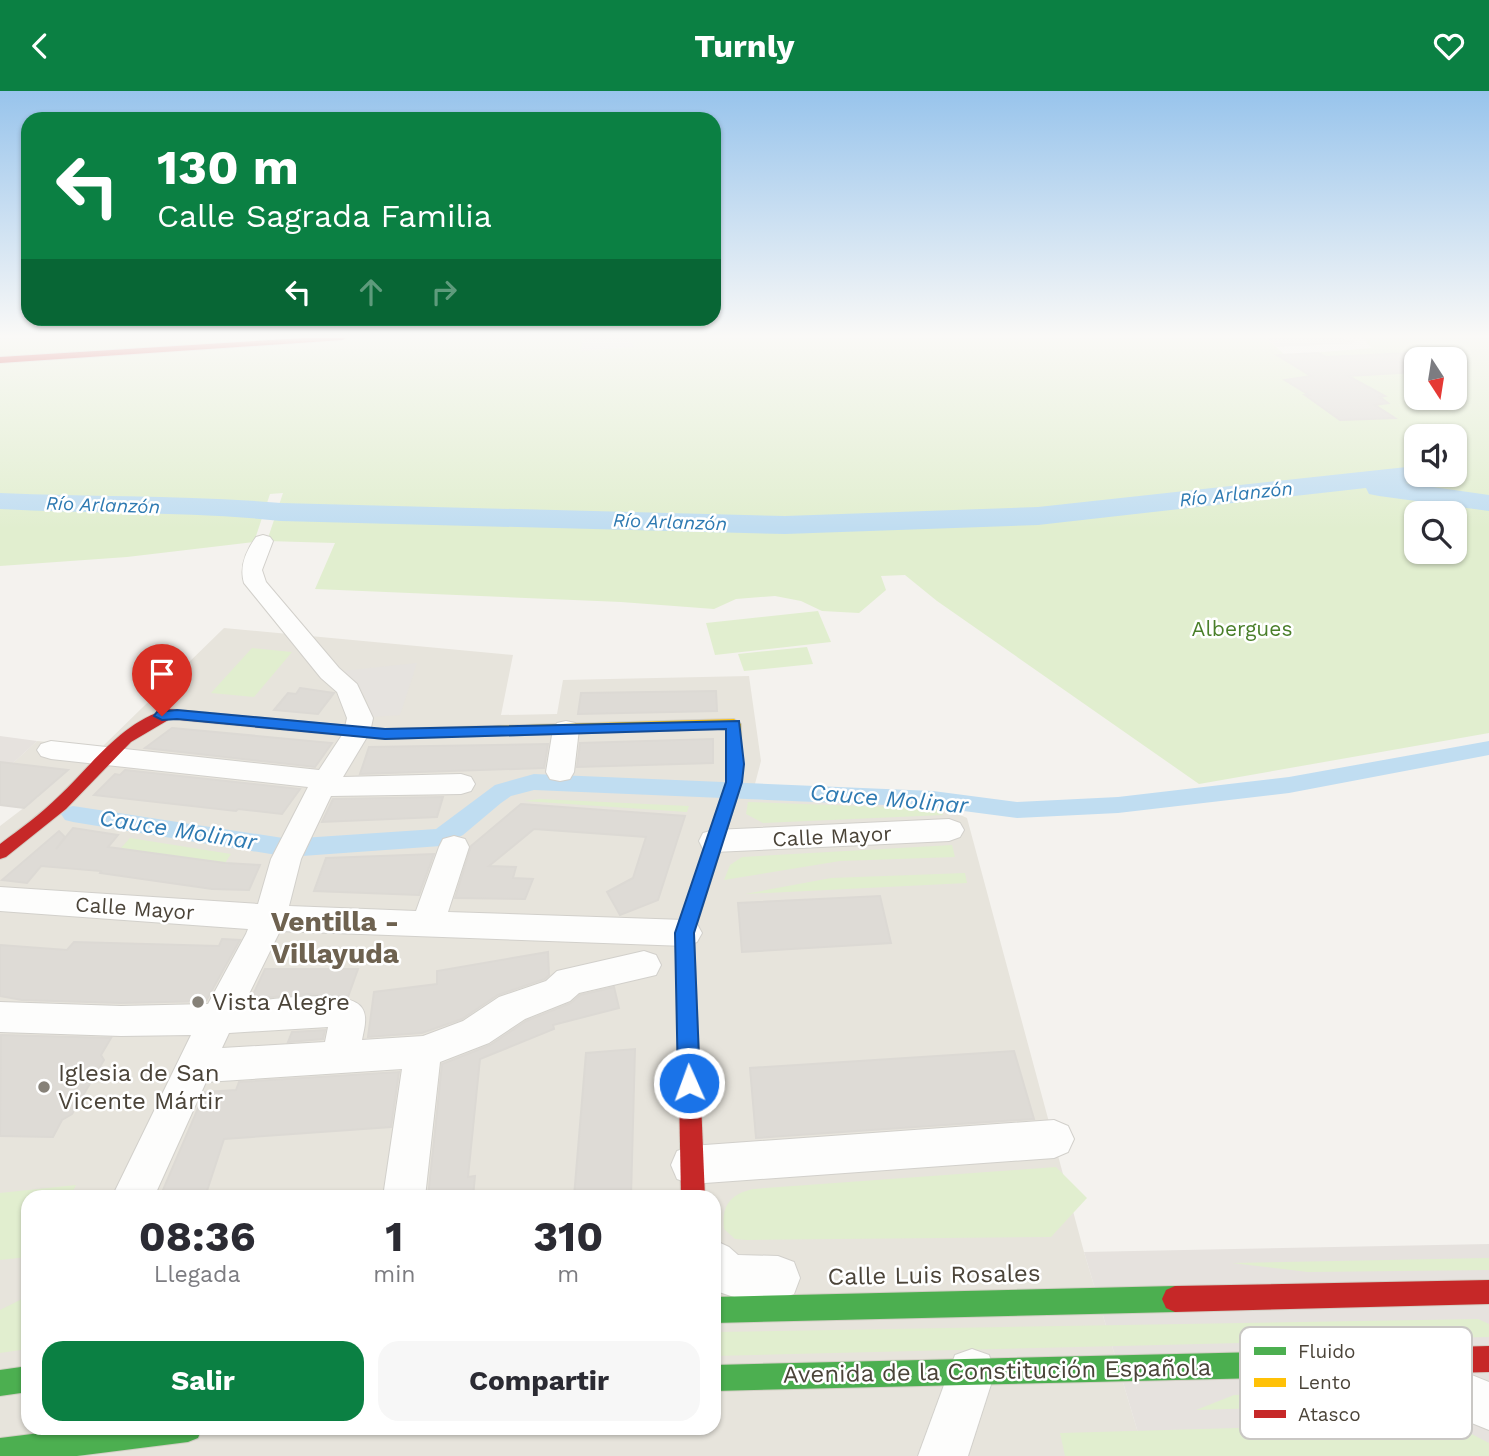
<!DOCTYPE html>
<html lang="es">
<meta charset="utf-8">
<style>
:root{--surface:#fff;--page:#f7f7f7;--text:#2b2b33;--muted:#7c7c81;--accent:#0b8043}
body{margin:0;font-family:"Work Sans",sans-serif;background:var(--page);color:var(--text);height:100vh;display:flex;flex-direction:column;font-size:26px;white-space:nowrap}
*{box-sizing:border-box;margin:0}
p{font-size:23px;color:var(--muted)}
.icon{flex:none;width:38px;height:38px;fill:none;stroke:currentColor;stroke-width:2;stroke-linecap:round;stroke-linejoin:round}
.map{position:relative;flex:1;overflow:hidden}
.drawer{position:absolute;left:21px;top:1099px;width:700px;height:245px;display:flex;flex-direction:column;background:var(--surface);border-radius:21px;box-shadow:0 2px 5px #0004}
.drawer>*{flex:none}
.guide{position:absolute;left:21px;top:21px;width:700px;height:214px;border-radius:21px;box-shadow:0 2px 5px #0004;background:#0b8043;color:#fff;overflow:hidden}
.needle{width:46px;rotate:168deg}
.tools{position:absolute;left:1404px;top:256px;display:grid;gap:14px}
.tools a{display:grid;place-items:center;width:63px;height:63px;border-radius:14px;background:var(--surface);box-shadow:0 2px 5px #0004;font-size:35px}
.pin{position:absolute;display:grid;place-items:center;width:60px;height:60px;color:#fff;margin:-72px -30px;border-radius:50% 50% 50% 0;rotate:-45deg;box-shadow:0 0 7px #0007}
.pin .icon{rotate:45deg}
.me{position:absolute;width:77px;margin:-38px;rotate:358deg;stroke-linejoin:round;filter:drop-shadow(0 0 5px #0008)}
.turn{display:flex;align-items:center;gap:24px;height:147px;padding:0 21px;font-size:32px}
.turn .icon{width:91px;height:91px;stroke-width:2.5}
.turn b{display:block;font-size:49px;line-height:60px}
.lanes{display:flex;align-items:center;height:66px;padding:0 21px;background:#0003;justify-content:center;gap:35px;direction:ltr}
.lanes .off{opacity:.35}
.eta{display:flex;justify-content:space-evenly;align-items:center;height:119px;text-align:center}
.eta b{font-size:42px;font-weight:700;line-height:49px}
.button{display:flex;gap:14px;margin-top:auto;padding:14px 21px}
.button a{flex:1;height:80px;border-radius:21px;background:var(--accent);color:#fff;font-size:28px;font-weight:700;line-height:80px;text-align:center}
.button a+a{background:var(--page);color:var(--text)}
header{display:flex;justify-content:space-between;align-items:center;height:91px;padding:0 21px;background:var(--accent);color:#fff;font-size:32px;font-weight:700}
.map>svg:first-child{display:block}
.residential{fill:#e7e4dc;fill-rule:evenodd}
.industrial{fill:#e6e2de}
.green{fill:#e1eecf;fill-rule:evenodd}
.parking{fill:#e6e3df}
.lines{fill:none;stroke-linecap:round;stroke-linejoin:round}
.canal{fill:#c0ddf1;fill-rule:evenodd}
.river{fill:#c0ddf1;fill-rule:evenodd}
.building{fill:#dedbd6;stroke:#dcd9d4;stroke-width:2}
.street-casing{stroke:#d2d0cb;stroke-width:2}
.fast-casing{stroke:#d3cfc5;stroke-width:2}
.slow-casing{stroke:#d3cfc5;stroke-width:2}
.jam-casing{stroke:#d3cfc5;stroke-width:2}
.street{fill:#fdfdfc;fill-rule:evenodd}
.fast{fill:#4caf50;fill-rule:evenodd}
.slow{fill:#ffc107;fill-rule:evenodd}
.jam{fill:#c62828;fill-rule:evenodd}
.route{fill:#1a73e8;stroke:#114b97;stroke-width:2}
.poi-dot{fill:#868178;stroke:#fff;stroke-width:2.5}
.labels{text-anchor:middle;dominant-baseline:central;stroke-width:5;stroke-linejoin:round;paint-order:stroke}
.far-water-label{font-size:19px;font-style:italic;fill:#2e7ab2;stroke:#fff}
.park-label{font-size:21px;fill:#4a7f2a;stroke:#fff}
.street-label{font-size:21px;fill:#4b4439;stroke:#fff}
.water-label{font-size:23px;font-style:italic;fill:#2e7ab2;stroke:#fff}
.near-poi-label{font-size:24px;fill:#4b4439;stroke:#fff;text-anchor:start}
.near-street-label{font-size:24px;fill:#4b4439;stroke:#fff}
.district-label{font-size:28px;font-weight:bold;fill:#6e6250;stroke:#fff}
.key{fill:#fff;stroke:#c9c7c4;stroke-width:2}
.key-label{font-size:19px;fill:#4b4439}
</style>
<header><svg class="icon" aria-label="back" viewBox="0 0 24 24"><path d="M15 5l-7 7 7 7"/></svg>Turnly<svg class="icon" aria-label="heart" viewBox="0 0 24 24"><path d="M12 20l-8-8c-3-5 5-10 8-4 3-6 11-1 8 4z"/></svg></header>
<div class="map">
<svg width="1489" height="1365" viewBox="0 0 1489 1365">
<rect width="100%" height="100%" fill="#f4f2ee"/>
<path class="residential" d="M224 537 513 564 501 624 557 623 563 589 749 585 761 670 751 708 940 715 967 727 1084 1161 1145 1365H0V735L38 706 0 701V684L37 650 102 656ZM28 1106H714V1337H28Z"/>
<g class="industrial">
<path d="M0 645 37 650 0 684Z"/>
<path d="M1489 1153V1365H1145L1084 1161Z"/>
</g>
<g class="green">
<path d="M0 247H1266L1285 264 1372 257 1363 247H1489V642L1199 693 937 510 905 484 881 485 886 499 859 522 822 520 801 510 775 505 736 508 714 518 621 511 315 498 335 452 267 450 283 402 270 403 254 451 127 466 0 475ZM1416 268H1454V306H1416ZM1416 345H1454V383H1416ZM1416 422H1454V460H1416Z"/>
<path d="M818 520 831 551 715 564 706 532Z"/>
<path d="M807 556 813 573 744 580 738 563Z"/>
<path d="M252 557 292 561 254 606 211 602Z"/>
<path d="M540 708 689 715 687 721 524 710Z"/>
<path d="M748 711 941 718 943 724 763 732 746 723Z"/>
<path d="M130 747 231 763 225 772 120 758Z"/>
<path d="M952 754 955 766 840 770 724 789 730 774 742 766Z"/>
<path d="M965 782 967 792 745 803 831 787Z"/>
<path d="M1056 1076 1087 1107 1051 1146 747 1149 735 1148 724 1138C721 1114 731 1103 753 1098Z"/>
<path d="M76 1094 70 1106H28V1166L0 1169V1102Z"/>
<path d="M1489 1167V1179L1308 1181 1232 1172Z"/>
<path d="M28 1205V1258L0 1262V1219Z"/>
<path d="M1478 1228 1489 1233V1246L714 1265V1241Z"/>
<path d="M1359 1300 1365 1305 1367 1314 1196 1319 1234 1304Z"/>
<path d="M1443 1331 1456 1335 1489 1352V1365H1065L1060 1342Z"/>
</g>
<g class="parking">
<path d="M583 247H627L634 256 581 260Z"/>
<path d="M1266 247H1343L1359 252 1277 256Z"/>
<path d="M417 572 400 624 371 626 368 612 361 599 342 580Z"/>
</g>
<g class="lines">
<path class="canal" d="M1489 650V664L1289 702 1118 722 1017 727 933 716 534 699 511 705 501 712 463 744 441 755 302 765 292 761 283 765 73 731 65 729 61 723 65 717 73 715 283 747 293 751 302 747 436 738 495 694 534 683 933 700 1017 711 1118 706 1289 686Z"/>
<path class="river" d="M1416 375V383H1429L1425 389 1405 392 1489 404V420L1379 405 1369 403 1366 397 1038 434 785 443 281 430C188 420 94 423 0 418V402C94 406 188 404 281 412L785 425 1038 416Z"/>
</g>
<g class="building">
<path d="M1318 262 1326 266 1410 262 1419 268H1416V281L1348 285 1385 305 1380 306 1388 312 1375 314 1395 327 1340 329 1305 304H1309L1285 289 1311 285 1277 264Z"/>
<path d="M300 597 334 602 318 623 274 619 288 602 296 603Z"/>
<path d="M716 600 717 620 578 623 581 602Z"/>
<path d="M172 637 332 652 315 676 145 657Z"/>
<path d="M713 648V672L577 676 580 652Z"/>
<path d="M548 653 544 677 360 683 369 656Z"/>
<path d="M0 671 68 679 24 717 0 714Z"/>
<path d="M125 679 300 698 282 723 238 718 236 720 94 704 115 683 120 684Z"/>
<path d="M443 706 437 726 322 731 333 708Z"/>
<path d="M521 713 685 725 658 809 620 824 607 801 633 787 646 746 534 738 489 775 516 776 513 787 533 788 525 808 455 807 471 755Z"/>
<path d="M73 737 118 744 108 756 225 772 260 774 249 799 212 798 100 782 101 780 41 775 27 792 2 789 59 740 65 746 56 758Z"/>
<path d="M434 763 419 804 314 800 326 767Z"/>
<path d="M880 805 891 852 742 861 738 812Z"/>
<path d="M222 848 240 849 206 910 121 912 22 909 0 905V854L67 859 74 851 219 855Z"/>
<path d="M548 861 549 884 545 888 498 904 462 928 422 942 368 946 374 901 437 893V880Z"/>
<path d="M265 878H358L348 906 307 903 251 908Z"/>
<path d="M614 896 619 917 553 934 554 938 480 968 468 1086 475 1085 473 1106H428L442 973 490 954 526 930 571 912 580 904Z"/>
<path d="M325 939 323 948 288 951 292 941Z"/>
<path d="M1 944 111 947 101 964 104 969 72 1023 62 1029 53 1046 0 1045Z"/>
<path d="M635 958 631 1106H574L586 962Z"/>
<path d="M1014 960 1034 1028 756 1047 750 977Z"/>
<path d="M399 981 391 1036 224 1048 205 1106H160L205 1001 236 999 239 991Z"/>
</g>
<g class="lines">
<defs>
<g id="street">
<path d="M263 444 270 446 273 450 262 479 266 491 339 577 357 593 373 627 370 641 343 686 461 683 471 686 475 693 471 700 461 703 331 705 301 768 289 815 416 820 439 756 443 748 454 745 465 748 469 756 448 821 685 829 697 833 702 842 697 851 685 855 280 840 245 911C269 909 349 896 362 917 368 926 364 938 362 949L423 945 463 930 499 906 546 890 557 880 644 860 656 864 661 874 656 884 579 902 570 910 525 928 489 952 440 971 425 1106H383L402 978 206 991 154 1106H112L191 944 121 945 0 941V911L121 915 208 913 246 843 248 838 0 820V796L258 813 271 768 308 696 51 668 41 665 37 659 41 653 51 650 319 679 344 641 347 627 337 601 321 587 244 492C239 475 246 460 256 446ZM328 936 325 951 222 957 229 942Z"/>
<path d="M566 630 575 632 579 638 574 681 570 688 560 690 550 688 546 681 553 638 557 632Z"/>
<path d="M949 728 960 732 964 739 960 746 949 750 714 761 703 758 699 750 703 742 714 739Z"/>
<path d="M1054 1029 1068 1035 1074 1048 1068 1061 1054 1067 691 1093 677 1088 671 1074 677 1060 691 1055Z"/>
<path d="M714 1149 729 1156 738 1164 778 1165 794 1171 800 1187 794 1203C766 1214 741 1210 714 1199Z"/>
<path d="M972 1258 989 1264 995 1281 968 1365H918L955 1264Z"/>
<path d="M1422 1264 1489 1291V1339L1405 1305 1398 1288 1405 1271Z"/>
</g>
<g id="fast">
<path d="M1175 1195 1184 1199 1188 1208 1184 1217 1175 1221 714 1232V1206Z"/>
<path d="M1301 1260 1310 1264 1314 1273 1310 1282 1301 1286 714 1300V1274Z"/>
<path d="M28 1275V1301L0 1305V1279Z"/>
<path d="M80 1337H202L198 1347 188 1351 77 1365H0V1347Z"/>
</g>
<path id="slow" d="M734 628 741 633 742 691 694 843 692 848 685 850 678 848 676 843 726 691 727 638 385 648 361 646 353 641 361 636 385 638Z"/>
<g id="jam">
<path d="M303 247H346L342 249 0 272V266Z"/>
<path d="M168 618 361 636 369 641 361 646 170 628 131 651 66 718 6 766 0 768V753C20 738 41 723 59 705 92 674 121 631 168 618Z"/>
<path d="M685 836 692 838 694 843 705 1106H681L676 843 678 838Z"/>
<path d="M1489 1189V1213L1175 1221 1166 1217 1162 1208 1166 1199 1175 1195Z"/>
<path d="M1489 1255V1281L1301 1286 1292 1282 1288 1273 1292 1264 1301 1260Z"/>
</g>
</defs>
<use href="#street" class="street-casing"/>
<use href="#fast" class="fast-casing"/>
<use href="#slow" class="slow-casing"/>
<use href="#jam" class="jam-casing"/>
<use href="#street" class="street"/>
<use href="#fast" class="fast"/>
<use href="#slow" class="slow"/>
<use href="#jam" class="jam"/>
</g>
<linearGradient id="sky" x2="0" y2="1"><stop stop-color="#98c4ec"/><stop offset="0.56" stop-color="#faf9f7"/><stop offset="1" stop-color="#faf9f7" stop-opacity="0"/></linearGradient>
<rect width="1489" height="438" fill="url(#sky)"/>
<path class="route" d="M177 619 385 638 739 630 744 673 742 691 694 842 700 992 696 998 689 1001 681 998 678 992 675 842 726 691V638L385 648 177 628 162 629 154 625 157 621Z"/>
<g class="poi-dot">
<circle cx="198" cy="911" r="7"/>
<circle cx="44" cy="996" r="7"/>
</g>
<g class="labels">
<g class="far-water-label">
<text transform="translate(1236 403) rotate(-6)">Río Arlanzón</text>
<text transform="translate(103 414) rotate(2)">Río Arlanzón</text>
<text transform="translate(670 431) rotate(2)">Río Arlanzón</text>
</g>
<g class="park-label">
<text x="1242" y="537">Albergues</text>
</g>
<g class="street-label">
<text transform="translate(832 745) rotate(-3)">Calle Mayor</text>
<text transform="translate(135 817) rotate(4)">Calle Mayor</text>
</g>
<g class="water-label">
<text transform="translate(889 708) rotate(5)">Cauce Molinar</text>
<text transform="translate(178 739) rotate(9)">Cauce Molinar</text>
</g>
<g class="near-poi-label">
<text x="212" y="911">Vista Alegre</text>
<text x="58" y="982">Iglesia de San<tspan x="58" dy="28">Vicente Mártir</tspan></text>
</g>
<g class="near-street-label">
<text transform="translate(934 1184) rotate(-1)">Calle Luis Rosales</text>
<text transform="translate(997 1280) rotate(-1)">Avenida de la Constitución Española</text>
</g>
<g class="district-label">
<text x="335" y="830">Ventilla -<tspan x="335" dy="32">Villayuda</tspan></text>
</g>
</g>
<rect x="1240" y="1236" width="232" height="112" rx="10" class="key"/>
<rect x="1254" y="1256" width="32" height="8" fill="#4caf50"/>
<rect x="1254" y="1287" width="32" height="9" fill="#ffc107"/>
<rect x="1254" y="1319" width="32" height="8" fill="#c62828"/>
<g class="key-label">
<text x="1298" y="1267">Fluido</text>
<text x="1298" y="1298">Lento</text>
<text x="1298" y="1330">Atasco</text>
</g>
</svg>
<div class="tools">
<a><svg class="needle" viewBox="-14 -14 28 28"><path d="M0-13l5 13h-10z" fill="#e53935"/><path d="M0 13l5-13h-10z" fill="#7c7c81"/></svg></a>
<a><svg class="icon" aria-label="sound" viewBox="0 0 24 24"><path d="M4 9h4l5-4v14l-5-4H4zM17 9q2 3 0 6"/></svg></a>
<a><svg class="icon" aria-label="search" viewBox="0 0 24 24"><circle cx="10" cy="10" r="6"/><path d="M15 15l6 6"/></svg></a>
</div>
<div class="pin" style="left:162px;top:625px;background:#d93025"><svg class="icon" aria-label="arrive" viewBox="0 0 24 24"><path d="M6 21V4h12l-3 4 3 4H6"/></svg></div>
<svg class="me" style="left:689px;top:992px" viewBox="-20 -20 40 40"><circle r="17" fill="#1a73e8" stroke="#fff" stroke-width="3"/><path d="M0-11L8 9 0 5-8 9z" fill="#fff"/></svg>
<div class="guide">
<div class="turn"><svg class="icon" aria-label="left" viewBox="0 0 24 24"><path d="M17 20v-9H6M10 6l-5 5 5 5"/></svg><div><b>130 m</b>Calle Sagrada Familia</div></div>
<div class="lanes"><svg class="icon" aria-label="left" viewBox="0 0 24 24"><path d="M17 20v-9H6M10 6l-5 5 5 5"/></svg><svg class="icon off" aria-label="ahead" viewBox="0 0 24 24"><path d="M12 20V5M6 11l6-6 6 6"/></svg><svg class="icon off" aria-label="right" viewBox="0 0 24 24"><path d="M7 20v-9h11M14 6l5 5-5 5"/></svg></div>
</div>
<section class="drawer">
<div class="eta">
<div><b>08:36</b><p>Llegada</p></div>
<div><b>1</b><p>min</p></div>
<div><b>310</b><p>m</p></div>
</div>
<div class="button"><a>Salir</a><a>Compartir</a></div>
</section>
</div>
